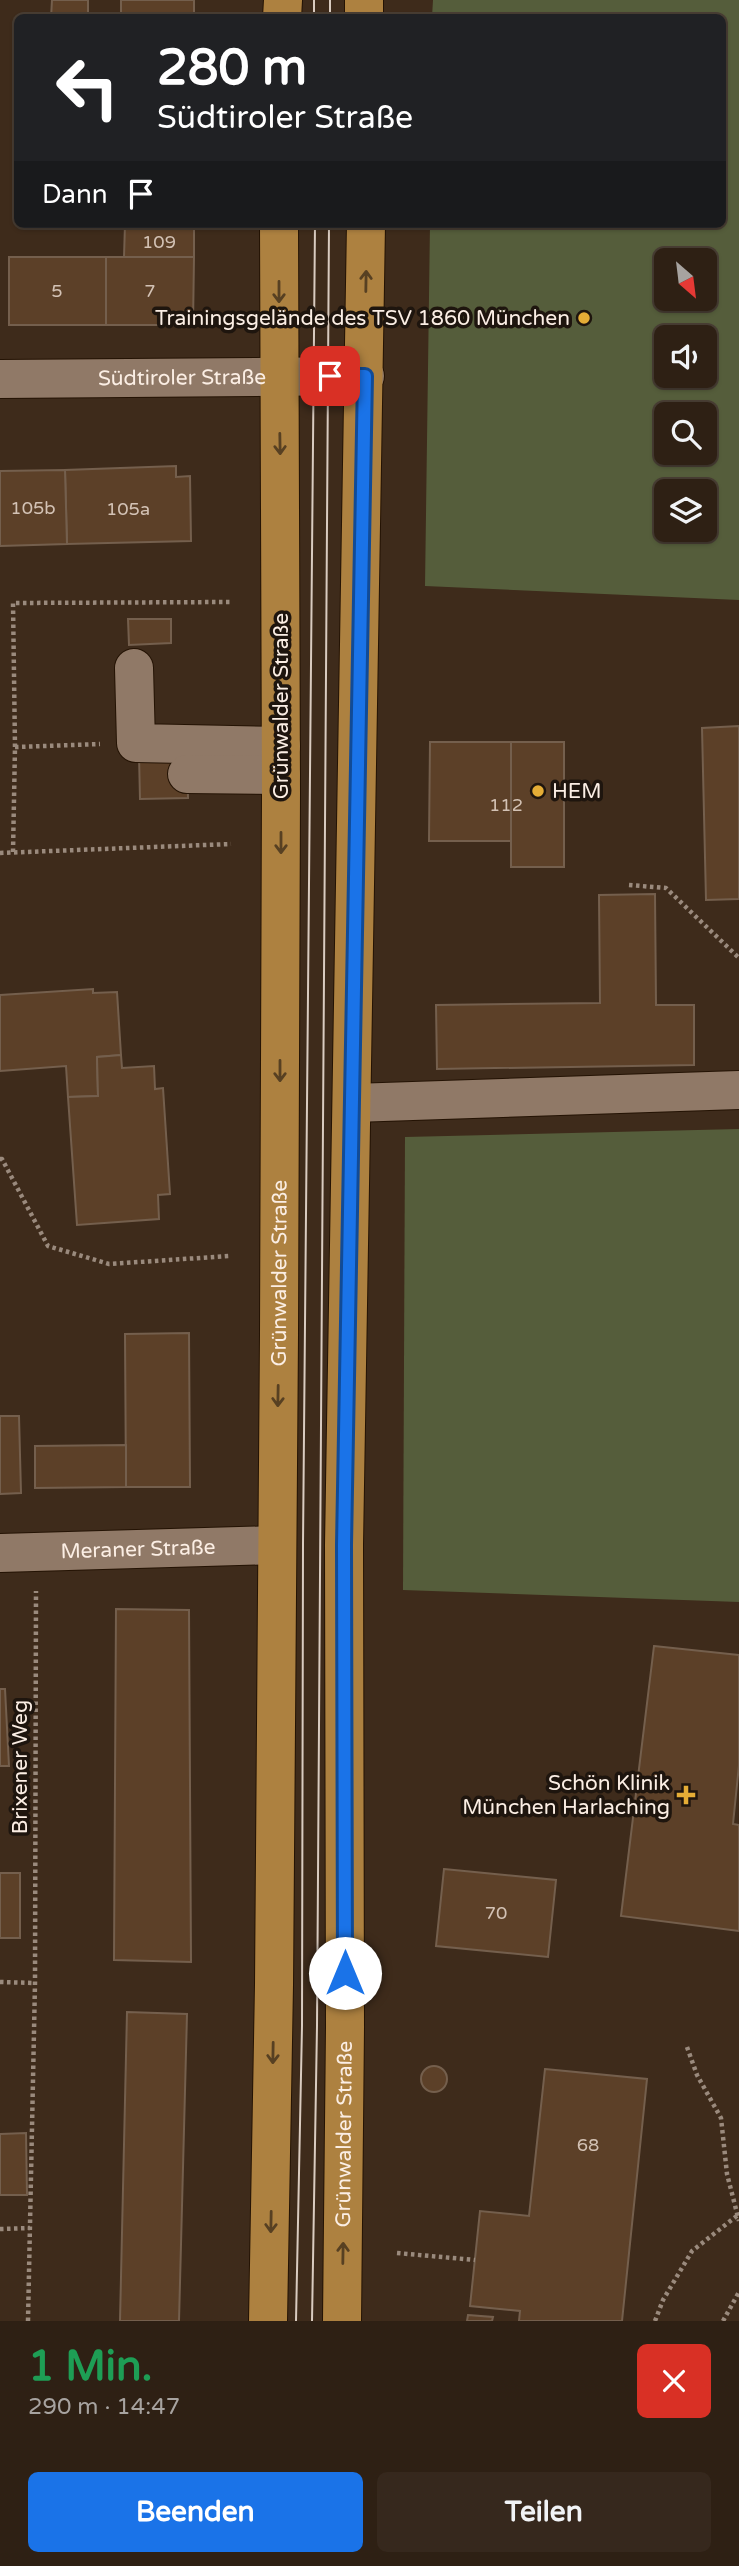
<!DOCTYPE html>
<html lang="de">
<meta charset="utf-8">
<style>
:root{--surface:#2e2014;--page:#36281d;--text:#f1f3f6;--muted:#a7a3a0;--line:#493e34;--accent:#1a73e8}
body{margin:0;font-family:"Varela Round",sans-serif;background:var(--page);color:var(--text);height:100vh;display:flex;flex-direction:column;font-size:26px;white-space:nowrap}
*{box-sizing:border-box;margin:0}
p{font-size:23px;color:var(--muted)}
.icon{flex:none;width:38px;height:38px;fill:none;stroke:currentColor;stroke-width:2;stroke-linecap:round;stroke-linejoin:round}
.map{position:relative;height:2321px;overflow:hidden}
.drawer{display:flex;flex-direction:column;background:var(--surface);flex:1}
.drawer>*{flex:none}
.guide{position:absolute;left:14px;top:14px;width:712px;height:214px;border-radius:10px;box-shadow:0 2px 5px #0004,0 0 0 2px var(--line);background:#202124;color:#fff;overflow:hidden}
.needle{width:46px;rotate:152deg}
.buttons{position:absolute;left:654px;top:248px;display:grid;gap:14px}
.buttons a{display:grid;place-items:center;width:63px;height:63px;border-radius:10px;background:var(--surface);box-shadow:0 2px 5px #0004,0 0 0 2px var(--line);font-size:35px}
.pin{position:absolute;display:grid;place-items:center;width:60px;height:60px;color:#fff;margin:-30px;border-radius:14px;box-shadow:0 4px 10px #0006}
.me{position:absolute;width:77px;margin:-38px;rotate:0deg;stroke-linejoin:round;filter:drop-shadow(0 0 5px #0008)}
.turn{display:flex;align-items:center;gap:24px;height:147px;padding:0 28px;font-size:32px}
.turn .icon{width:91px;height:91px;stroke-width:2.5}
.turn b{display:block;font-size:49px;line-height:60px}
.then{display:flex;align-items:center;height:66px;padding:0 28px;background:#0003;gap:14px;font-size:26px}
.round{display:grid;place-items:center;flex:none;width:74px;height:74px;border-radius:10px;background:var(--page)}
.headline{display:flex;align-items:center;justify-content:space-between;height:119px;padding:0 28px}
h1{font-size:42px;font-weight:800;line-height:52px;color:#1e9e55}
.button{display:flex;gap:14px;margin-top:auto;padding:14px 28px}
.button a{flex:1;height:80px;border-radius:10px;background:var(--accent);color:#fff;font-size:28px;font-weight:800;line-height:80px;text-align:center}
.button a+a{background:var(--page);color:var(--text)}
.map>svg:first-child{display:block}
.green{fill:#555d3b;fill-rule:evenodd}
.building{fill:#5c4028;stroke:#745f4d;stroke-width:2}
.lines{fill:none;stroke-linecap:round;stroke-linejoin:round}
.minor-casing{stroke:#241304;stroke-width:40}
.major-casing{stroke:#241304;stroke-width:40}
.path{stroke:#9a8a7d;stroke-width:4.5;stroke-dasharray:3.5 3.5;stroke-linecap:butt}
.minor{stroke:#907967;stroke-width:38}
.major{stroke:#ad8140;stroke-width:38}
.tram{stroke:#d9cbc0;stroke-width:2}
.oneway{stroke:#574022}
.route-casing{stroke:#114b97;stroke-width:18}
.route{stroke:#1a73e8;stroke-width:12}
.poi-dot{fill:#e5ad36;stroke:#1e150e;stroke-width:2.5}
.labels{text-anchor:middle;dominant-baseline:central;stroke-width:7;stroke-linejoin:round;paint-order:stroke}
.number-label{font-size:18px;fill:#d3c2b5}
.poi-label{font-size:21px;fill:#fbeee4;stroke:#1e150e;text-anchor:end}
.street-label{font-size:21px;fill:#fbeee4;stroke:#1e150e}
</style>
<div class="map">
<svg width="739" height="2321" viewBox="0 0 739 2321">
<rect width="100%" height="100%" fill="#3e2b1b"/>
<g class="green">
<path d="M433 0H739V600L425 586 430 224H723V18L432 17ZM667 261H705V299H667ZM667 338H705V376H667ZM667 415H705V453H667ZM667 492H705V530H667Z"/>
<path d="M739 1129V1602L403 1590 405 1137Z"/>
</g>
<g class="building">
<path d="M52 0H88V18H51Z"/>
<rect x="121" y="0" width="73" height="18"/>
<path d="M125 224H194V257H124Z"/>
<rect x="9" y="257" width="97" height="68"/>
<path d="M106 257H194L193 325H106Z"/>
<path d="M176 466V477L190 476 191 541 67 544 65 470Z"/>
<path d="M65 470 67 544 0 546V471Z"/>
<path d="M128 619H171V643L129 645Z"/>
<path d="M739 726V899L706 900 702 728Z"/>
<path d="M430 742H511V841H429Z"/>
<rect x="511" y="742" width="53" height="125"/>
<path d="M187 753 188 798 140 799 139 755Z"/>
<path d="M655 894 656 1005H694V1065L437 1069 436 1005 600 1003 599 895Z"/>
<path d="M93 989V993L117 992 121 1055 97 1057 98 1096 68 1097 66 1066 0 1071V995Z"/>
<path d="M121 1055 122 1068 154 1066 155 1089 163 1088 170 1194 158 1195 159 1219 77 1225 68 1097 98 1096 97 1057Z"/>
<path d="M189 1333 190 1487H126L125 1334Z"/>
<path d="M0 1416H19L21 1493 0 1494Z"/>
<path d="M126 1445V1487L35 1488V1446Z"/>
<path d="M116 1609 189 1610 191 1962 114 1960Z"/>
<path d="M654 1646 739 1655V1765L733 1824 739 1825V1931L621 1916Z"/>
<path d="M0 1689H5L9 1766H0Z"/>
<path d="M444 1869 556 1880 548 1957 436 1946Z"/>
<rect x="0" y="1873" width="20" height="65"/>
<path d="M127 2012 187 2014 179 2321H120Z"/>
<circle cx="434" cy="2079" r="13"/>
<path d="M545 2069 647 2079 622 2321H519L520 2311 470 2306 480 2211 529 2216Z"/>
<path d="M26 2133 27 2195H0V2134Z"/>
<path d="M468 2315 493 2317 492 2321H467Z"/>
</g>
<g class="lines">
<defs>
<g id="minor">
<path id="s1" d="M0 379 365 376"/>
<path d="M134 668 136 743 281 746"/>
<path d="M187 774 281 775"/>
<path d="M353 1103 739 1090"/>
<path id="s2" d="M0 1553 276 1545"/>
</g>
<g id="major">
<path d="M364 0V18"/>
<path d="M282 18 283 0"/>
<path id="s3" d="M268 2321 274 1985 279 1335 281 792 279 224"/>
<path id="s4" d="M342 2321 345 2027 344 1545 366 224"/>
</g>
</defs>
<use href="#minor" class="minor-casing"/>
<use href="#major" class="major-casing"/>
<g class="path">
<path d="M233 318H243"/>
<path d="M15 747 100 744"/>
<path d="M13 852 15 747 13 603 231 602"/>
<path d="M0 853 231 844"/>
<path d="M629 885 666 888 739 958"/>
<path d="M0 1159H2L48 1246 109 1264 229 1256"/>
<path d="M0 1982 35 1983"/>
<path d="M687 2047 697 2075 721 2118 727 2174 739 2221"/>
<path d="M0 2229 30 2228"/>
<path d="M397 2253 475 2260"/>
<path d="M28 2321 35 1983 36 1591"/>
<path d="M655 2321 663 2300 692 2251 738 2215"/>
<path d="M723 2321 739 2292"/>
</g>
<use href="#minor" class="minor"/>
<use href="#major" class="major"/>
<g class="tram">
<path d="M314 0V18"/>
<path d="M330 18V0"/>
<path d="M296 2321 302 2026 303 1544 315 224"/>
<path d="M312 2321 317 2026 329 224"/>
</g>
</g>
<defs><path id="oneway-shaft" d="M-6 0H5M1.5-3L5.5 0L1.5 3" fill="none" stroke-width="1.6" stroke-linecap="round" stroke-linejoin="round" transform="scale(1.75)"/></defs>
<g class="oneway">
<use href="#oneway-shaft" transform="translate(366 281) rotate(-89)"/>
<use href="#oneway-shaft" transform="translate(279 292) rotate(90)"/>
<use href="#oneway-shaft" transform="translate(280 444) rotate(89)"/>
<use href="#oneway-shaft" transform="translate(281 843) rotate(90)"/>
<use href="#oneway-shaft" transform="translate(280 1071) rotate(90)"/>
<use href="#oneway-shaft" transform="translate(278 1396) rotate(91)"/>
<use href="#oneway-shaft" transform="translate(273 2053) rotate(91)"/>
<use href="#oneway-shaft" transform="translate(271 2222) rotate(91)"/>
<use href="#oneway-shaft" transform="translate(343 2253) rotate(-89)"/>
</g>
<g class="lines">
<defs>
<path id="route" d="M330 376H365L344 1545 345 1973"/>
</defs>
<use href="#route" class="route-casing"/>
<use href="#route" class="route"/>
</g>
<g class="poi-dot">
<circle cx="584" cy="318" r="7"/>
<circle cx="538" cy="791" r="7"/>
<path d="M682.5 1784.5h7v7h7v7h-7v7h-7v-7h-7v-7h7z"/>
</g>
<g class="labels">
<g class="number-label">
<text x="159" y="242">109</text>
<text x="57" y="291">5</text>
<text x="150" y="291">7</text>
<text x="33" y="508">105b</text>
<text x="128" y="509">105a</text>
<text x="506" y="805">112</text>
<text x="496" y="1913">70</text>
<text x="588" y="2145">68</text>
</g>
<g class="poi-label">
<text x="570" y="318">Trainingsgelände des TSV 1860 München</text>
<text x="552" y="791" text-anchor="start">HEM</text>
<text x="670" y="1783">Schön Klinik<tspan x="670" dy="24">München Harlaching</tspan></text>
</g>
<g class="street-label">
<text stroke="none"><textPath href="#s1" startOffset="182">Südtiroler Straße</textPath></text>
<text transform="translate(281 706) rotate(-90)">Grünwalder Straße</text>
<text stroke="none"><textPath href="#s3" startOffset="1048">Grünwalder Straße</textPath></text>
<text stroke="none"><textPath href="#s2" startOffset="138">Meraner Straße</textPath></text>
<text transform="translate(20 1767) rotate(-90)">Brixener Weg</text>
<text stroke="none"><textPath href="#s4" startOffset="187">Grünwalder Straße</textPath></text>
</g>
</g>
</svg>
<div class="buttons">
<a><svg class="needle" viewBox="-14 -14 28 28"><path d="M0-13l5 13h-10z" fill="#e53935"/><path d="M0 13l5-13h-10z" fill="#a7a3a0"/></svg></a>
<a><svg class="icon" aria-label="sound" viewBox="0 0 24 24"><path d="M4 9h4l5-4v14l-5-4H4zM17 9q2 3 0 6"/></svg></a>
<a><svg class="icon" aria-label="search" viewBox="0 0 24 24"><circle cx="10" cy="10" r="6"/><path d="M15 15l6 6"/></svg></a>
<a><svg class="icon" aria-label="layers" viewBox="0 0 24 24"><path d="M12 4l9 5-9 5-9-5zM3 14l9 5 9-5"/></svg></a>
</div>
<div class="pin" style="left:330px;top:376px;background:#d93025"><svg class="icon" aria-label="arrive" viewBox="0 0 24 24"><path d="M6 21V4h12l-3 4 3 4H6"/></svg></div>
<svg class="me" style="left:345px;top:1973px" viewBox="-20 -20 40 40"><circle r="19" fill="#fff"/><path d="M0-13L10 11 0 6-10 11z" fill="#1a73e8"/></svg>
<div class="guide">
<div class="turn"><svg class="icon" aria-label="left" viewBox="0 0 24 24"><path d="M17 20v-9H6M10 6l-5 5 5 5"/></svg><div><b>280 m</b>Südtiroler Straße</div></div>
<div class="then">Dann<svg class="icon" aria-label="arrive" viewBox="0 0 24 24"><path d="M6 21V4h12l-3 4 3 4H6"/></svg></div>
</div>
</div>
<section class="drawer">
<div class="headline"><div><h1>1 Min.</h1><p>290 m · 14:47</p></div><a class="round" style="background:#d93025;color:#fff"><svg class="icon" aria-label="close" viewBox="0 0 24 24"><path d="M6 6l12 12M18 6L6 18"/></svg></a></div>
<div class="button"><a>Beenden</a><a>Teilen</a></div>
</section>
